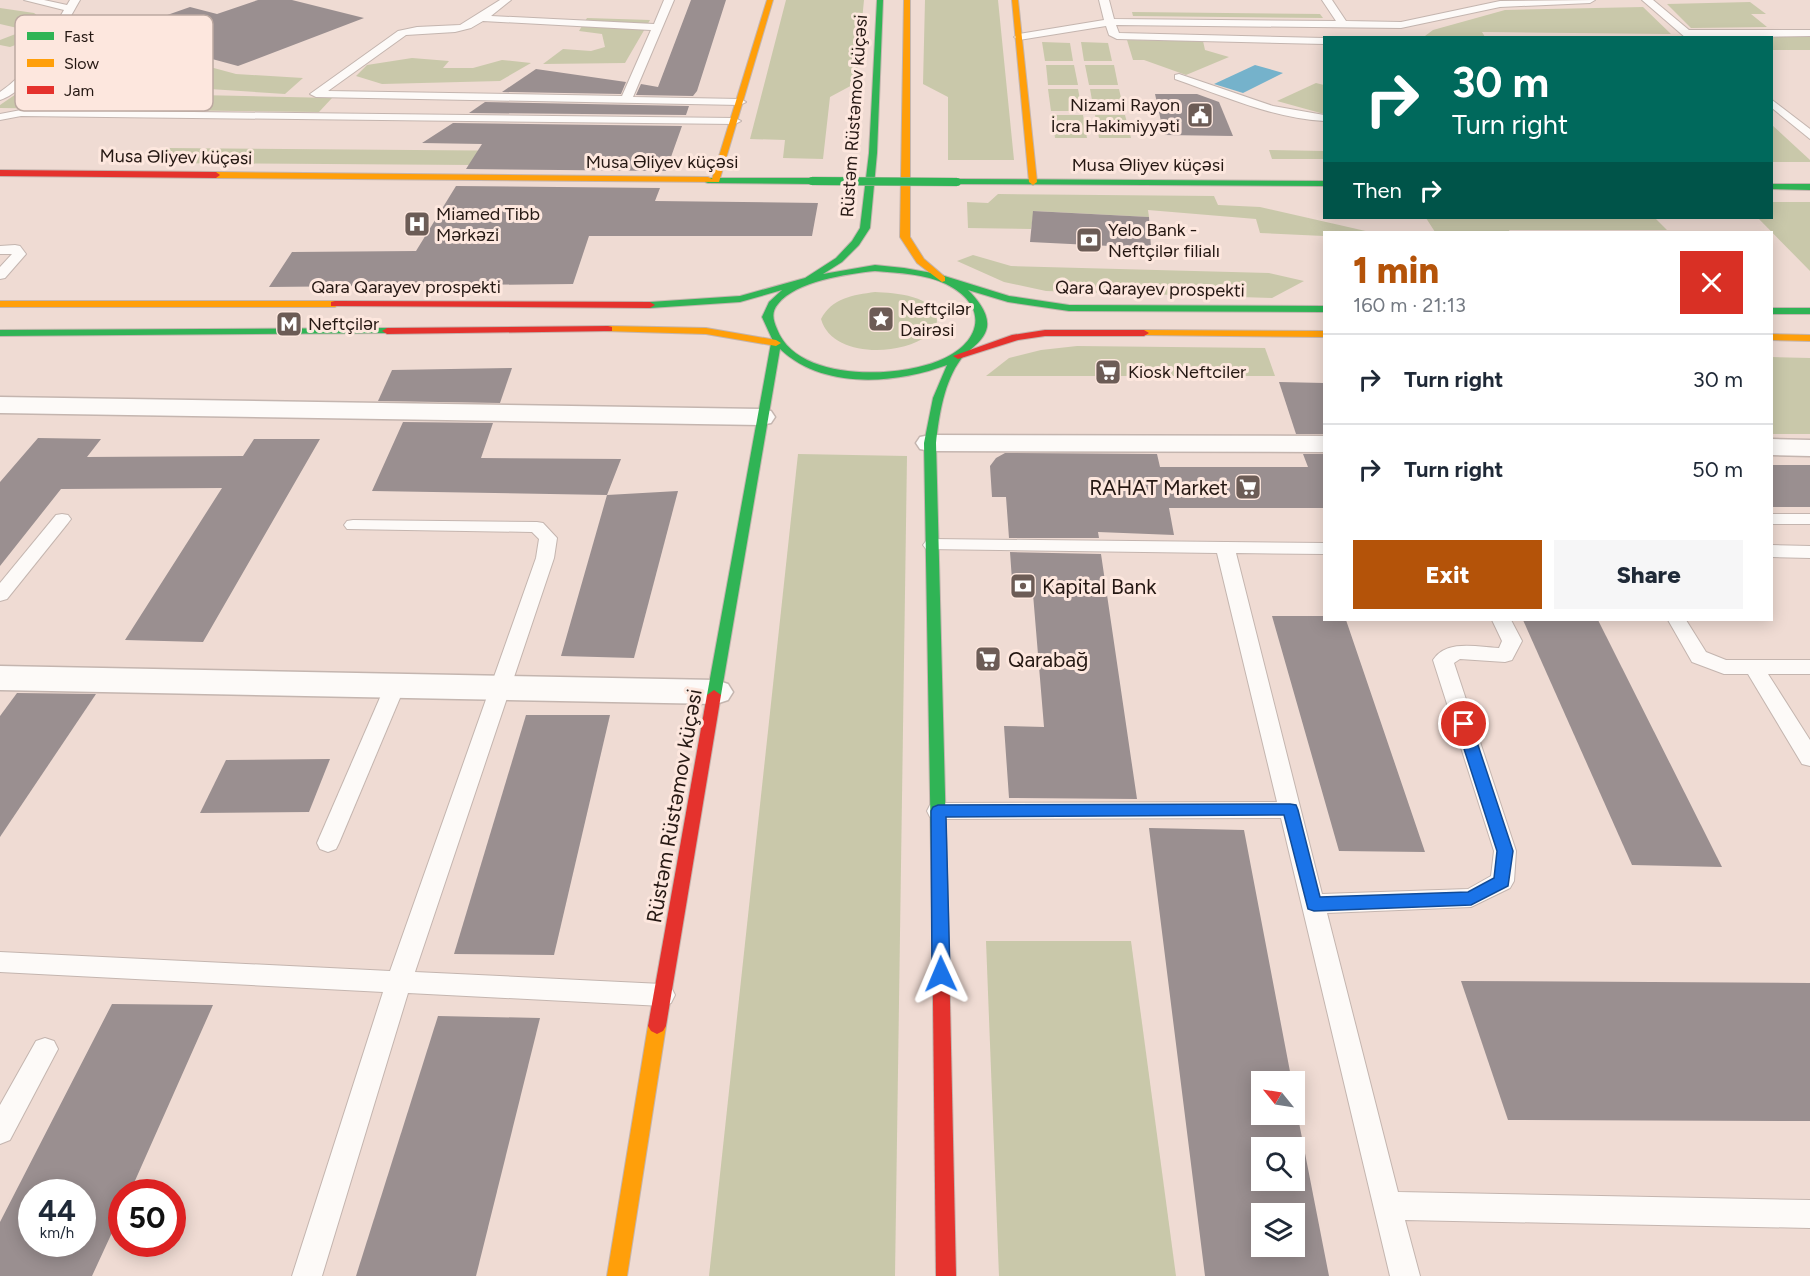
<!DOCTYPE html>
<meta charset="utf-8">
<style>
:root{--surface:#fff;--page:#f6f6f7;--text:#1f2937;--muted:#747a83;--line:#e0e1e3;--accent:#b45309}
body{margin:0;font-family:Figtree,sans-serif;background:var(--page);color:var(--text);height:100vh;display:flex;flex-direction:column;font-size:22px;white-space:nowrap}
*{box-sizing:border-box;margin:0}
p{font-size:20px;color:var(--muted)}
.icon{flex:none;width:33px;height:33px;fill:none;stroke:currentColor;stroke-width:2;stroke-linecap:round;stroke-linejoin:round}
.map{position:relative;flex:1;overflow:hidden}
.sheet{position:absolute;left:1323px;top:231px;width:450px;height:390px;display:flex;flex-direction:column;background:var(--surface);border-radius:0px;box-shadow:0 3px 15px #0003}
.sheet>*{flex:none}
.hud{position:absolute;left:1323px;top:36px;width:450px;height:183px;border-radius:0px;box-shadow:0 3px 15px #0003;background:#00695c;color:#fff;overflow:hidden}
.needle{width:39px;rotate:300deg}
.fabs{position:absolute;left:1251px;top:1071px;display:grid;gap:12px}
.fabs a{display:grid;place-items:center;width:54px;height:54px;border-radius:0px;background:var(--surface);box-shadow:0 3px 15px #0003;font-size:30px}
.speed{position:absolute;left:18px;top:1179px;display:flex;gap:12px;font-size:30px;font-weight:700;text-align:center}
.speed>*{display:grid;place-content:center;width:78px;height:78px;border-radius:50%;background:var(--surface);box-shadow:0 3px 15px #0003;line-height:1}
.speed small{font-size:15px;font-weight:400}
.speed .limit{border:9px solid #d22;background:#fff;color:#111}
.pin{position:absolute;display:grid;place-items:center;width:51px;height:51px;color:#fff;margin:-26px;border:3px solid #fff;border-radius:50%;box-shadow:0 2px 6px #0007}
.me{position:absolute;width:66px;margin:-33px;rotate:359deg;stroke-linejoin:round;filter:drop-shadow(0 0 4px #0008)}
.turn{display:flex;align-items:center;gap:21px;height:126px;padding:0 30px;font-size:27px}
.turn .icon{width:78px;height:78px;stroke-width:2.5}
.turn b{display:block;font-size:42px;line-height:51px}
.then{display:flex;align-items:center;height:57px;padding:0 30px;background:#0003;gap:12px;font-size:22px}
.round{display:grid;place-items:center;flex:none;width:63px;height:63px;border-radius:0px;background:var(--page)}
.headline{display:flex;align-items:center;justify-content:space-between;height:102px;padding:0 30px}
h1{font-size:36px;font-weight:800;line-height:45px;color:var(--accent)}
.button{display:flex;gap:12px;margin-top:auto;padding:12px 30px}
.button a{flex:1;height:69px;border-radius:0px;background:var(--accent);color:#fff;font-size:24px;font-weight:800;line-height:69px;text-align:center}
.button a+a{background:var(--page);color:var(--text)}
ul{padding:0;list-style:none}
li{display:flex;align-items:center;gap:18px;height:90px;padding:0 30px;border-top:2px solid var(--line)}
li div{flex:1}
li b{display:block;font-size:22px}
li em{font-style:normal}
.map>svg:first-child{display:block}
.green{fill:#c9c8aa}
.water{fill:#75b2cb}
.building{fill:#9a8f90;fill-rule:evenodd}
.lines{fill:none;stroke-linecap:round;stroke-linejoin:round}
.lane-casing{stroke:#c4b5af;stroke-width:2}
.street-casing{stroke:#c4b5af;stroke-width:3}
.fast-casing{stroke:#c4b5af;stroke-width:2}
.slow-casing{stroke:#c4b5af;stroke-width:2}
.jam-casing{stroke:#c4b5af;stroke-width:2}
.lane{fill:#fdfaf8;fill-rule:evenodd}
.street{fill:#fdfaf8;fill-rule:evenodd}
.fast{fill:#30b455;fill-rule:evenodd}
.slow{fill:#ff9f0a;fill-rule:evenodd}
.jam{fill:#e5322d;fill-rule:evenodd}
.fast-bridge-casing{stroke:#c4b5af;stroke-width:9;stroke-linecap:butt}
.fast-bridge{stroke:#30b455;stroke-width:8}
.route{fill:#1a73e8;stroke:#114b97;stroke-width:1.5}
.labels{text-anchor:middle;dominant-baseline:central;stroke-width:6;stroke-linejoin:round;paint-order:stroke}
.far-poi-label{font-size:18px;fill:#251813;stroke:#fde7de;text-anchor:start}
.far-street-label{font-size:18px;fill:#251813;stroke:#fde7de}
.poi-label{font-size:21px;fill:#251813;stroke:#fde7de;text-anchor:start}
.street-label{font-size:21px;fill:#251813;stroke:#fde7de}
.key{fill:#fde7de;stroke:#bca9a1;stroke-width:1.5}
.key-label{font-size:16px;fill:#251813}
</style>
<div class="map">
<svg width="1810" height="1276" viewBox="0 0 1810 1276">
<rect width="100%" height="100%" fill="#efdbd3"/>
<g class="green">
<path d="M786 0H864L856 83 830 97 823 159 783 158 785 140 750 139Z"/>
<path d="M925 0H998L1014 160H948V97L923 84Z"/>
<path d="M1750 2 1766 14H1751L1767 27 1691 28 1667 4Z"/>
<path d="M1643 7 1671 34 1482 32 1485 37 1425 36 1433 30 1505 10Z"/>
<path d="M0 8 34 13 47 23 40 36 10 47 0 45V40L26 30 0 24Z"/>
<path d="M1132 12 1320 14 1323 18 1133 16Z"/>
<path d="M587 18 650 20 625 63 543 64 563 49 591 51 605 47 602 34 579 31Z"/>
<path d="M73 30 236 74 303 78 285 94 39 78Z"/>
<path d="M1722 36 1810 37V50H1772V38Z"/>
<path d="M1127 40 1203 41 1205 50 1229 57 1186 75 1144 60H1133Z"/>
<path d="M1042 42 1070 43 1073 61H1045Z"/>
<path d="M1081 42 1108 43 1112 61H1084Z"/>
<path d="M412 58 449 61 443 68H473L502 60 531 63 500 81 382 84 356 76 367 65Z"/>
<path d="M1046 65H1074L1078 85H1048Z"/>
<path d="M1085 65H1114L1118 85H1089Z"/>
<path d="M1316 83 1324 85V114L1277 101Z"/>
<path d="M1048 89H1078L1082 111H1051Z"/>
<path d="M1090 89H1119L1124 111H1094Z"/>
<path d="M22 90 61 92 332 98 319 112 0 108V105Z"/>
<path d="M1052 115H1083L1087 138H1055Z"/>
<path d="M1095 115H1125L1131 138H1099Z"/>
<path d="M1772 125 1810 160V162H1772Z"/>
<path d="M167 148 654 152 651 166 151 163Z"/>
<path d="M1269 150 1324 151V159H1272Z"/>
<path d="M998 194 1214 196 1218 205 1260 207 1370 232H1324V236L1260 233 1256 219 1148 210 1149 217 1034 211 1031 229 968 228 967 202 988 203Z"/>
<path d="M1772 202H1810V271L1758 218H1772Z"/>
<path d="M1426 218H1655L1667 230H1509L1510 232H1435Z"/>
<path d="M973 255 1011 266 1269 273 1304 281 1272 298 1046 291 1004 282 957 261Z"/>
<path d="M875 292C894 293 937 295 937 321 936 327 932 333 927 336 900 356 832 358 821 319 832 298 853 295 875 292Z"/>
<path d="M1077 346 1265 348 1275 376H986L1009 358 1041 350Z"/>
<path d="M1772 357 1810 358V434H1772Z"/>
<path d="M798 454 907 456 895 1276H709Z"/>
<path d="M986 941H1131L1176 1276H999Z"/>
</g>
<path class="water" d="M1255 65 1283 73 1243 93 1214 84Z"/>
<g class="building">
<path d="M258 0H292L364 18 238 66 116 33 190 7 217 14Z"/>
<path d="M691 0H726L697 91 693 96 636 95 641 84 658 87Z"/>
<path d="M536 69 626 82 621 94 502 92Z"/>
<path d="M1155 94H1197L1219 102 1233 136 1164 135Z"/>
<path d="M485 102 689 106 686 115 469 113Z"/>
<path d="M453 123 682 126 666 171 466 169 482 144 422 143Z"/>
<path d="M456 186 660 188 655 201 818 203 812 236H589L573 284 269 287 292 252 416 251Z"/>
<path d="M1033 211 1149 217 1151 248 1030 242Z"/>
<path d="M512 368 500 403 378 401 392 370Z"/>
<path d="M1279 382 1324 383V434H1296Z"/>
<path d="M403 422 493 423 481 458 621 459 607 495 372 491Z"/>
<path d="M38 438 101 439 87 457 243 456 254 439H320L203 642 125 640 222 488 61 489 0 566V482Z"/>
<path d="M1005 453 1157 454 1160 467H1308L1303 454H1324V508H1169L1174 535 1098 532 1099 538H1009L1006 497H992L990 466 996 458Z"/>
<rect x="1772" y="465" width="38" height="42"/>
<path d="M678 491 634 658 561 656 607 495Z"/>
<path d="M1010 552 1101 554 1137 799 1009 798 1004 726 1044 727 1033 594H1013Z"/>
<path d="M1272 616H1324V620H1346L1425 852 1339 851Z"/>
<path d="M1523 620H1598L1722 867 1632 865Z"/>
<path d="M17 693 96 694 0 837V716Z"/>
<path d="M526 715H610L554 955 454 954Z"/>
<path d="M330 759 309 812 200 813 226 760Z"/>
<path d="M1149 828 1244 830 1292 1082H1262V1114H1294V1097L1329 1276H1205ZM1262 1148H1294V1180H1262ZM1262 1214H1294V1246H1262Z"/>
<path d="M1461 981 1810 983V1121L1508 1120Z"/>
<path d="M112 1004 213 1005 130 1192H122V1211L92 1276H0V1222ZM32 1192H82V1244H32Z"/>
<path d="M438 1016 540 1018 476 1276H356Z"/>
</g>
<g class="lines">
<defs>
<g id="lane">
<path d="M24 0H44L67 5 70 0H80C63 29 33 90 0 100V92C30 72 46 40 64 10Z"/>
<path d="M500 0H511L491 16 654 24 664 0H674L633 97 740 99 746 102 740 105 316 97 310 94 398 31 417 27 460 25ZM483 21 651 30 622 96 328 91 406 35 455 32 471 28Z"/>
<path d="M1099 0H1109L1114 19 1336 21 1322 0H1332L1346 21 1401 22 1500 1 1595 0 1590 3 1500 7 1401 28 1116 25 1119 33 1324 38V44L1117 39 1109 35 1106 26 1019 40 1014 37 1019 34 1104 20Z"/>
<path d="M1642 0H1653L1689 30H1810V36L1686 38Z"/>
<path d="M1179 74 1273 106 1324 115V121C1272 118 1224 96 1175 79V75Z"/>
<path d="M1772 100 1810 129V139L1772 108Z"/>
<path d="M21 110 735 118 741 121 735 124 21 116 0 120V114Z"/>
<path d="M15 245 20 246 26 254 5 278 0 279V267L12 254H0V246Z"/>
<path d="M62 514 68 515 71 519 68 523 7 599 0 601V583L56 515Z"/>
<rect x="1772" y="514" width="38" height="10"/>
<path d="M353 520 537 522 543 523 557 538 554 558 415 972 662 984 671 987 675 995 671 1003 662 1006 408 993 322 1276H292L383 992 0 972V952L390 971 536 558 539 539 532 532 347 529 344 525 347 521Z"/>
<path d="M932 539 1324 543V554L1236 553 1322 894 1468 889 1491 876 1494 851 1433 660C1446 639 1478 647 1499 648L1502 641 1492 620H1511L1522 641 1512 660 1505 662 1460 659 1454 663 1516 851 1514 881 1510 888 1471 907 1327 913 1398 1192 1810 1200V1228L1405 1220 1420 1276H1390L1281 818 938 819 930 817 927 811 930 805 938 803 1277 802 1217 553 926 549 923 545 926 541Z"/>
<path d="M1772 545 1810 546V558L1772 557Z"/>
<path d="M1668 620H1686L1706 652 1726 660H1810V674H1768L1810 740V766L1802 764 1748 674H1724L1692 662Z"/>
<path d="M395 679 402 681 405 686 339 843 336 849 328 852 320 849 317 843 385 686 388 681Z"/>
<path d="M45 1038 54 1041 58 1049 10 1140 0 1144V1105L36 1041Z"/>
</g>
<g id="street">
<path d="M0 397 761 409 771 411 775 417 771 423 761 425 0 413Z"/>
<path d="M930 435 1324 436V452L930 451 920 449 916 443 920 437Z"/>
<path d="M1772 439 1810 440V456L1772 455Z"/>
<path d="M0 666 716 680 728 684 733 692 728 700 716 704 0 690Z"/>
</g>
<g id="fast">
<path d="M877 0H883L877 153 870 228 859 245 842 262 823 274 875 265 904 268 938 274 1009 296 1069 305 1324 306V312L1069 311 1008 302 968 290C977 299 989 313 987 327 984 342 970 348 961 359 944 382 939 415 936 443L948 911 946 916 940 918 934 916 932 911 924 443 933 398 947 365C896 384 823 390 780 349L721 695 714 700 707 695 771 343 773 341 762 317 769 302 782 290 740 302 650 308 645 305 650 302 740 296 805 278 836 258 852 241 860 228 869 153ZM875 271C899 273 925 274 946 284 992 307 980 345 938 361 896 378 797 382 777 329 773 320 771 312 778 304 796 281 847 274 875 271Z"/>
<path d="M705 178H812L816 181 812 184 708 183 705 182Z"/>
<path d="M957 179 1324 181V186L954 184V180Z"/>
<path d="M1810 184V190L1772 189V184Z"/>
<rect x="1772" y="308" width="38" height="6"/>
<path d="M387 328 392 331 391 333 0 336V330Z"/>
</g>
<g id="slow">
<path d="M767 0H773L719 182 216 178 212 175 216 172 708 177 712 179Z"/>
<path d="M904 0H910V237L924 259 945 277V281L942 282 917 263 900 237Z"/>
<path d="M1012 0H1018L1037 182 1033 185 1029 182Z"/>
<path d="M0 301H335L340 304 335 307H0Z"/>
<path d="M608 326 706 328 776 340 781 343 776 346 706 334 604 331V327Z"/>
<path d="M1144 330 1324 331V337L1140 335 1139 333Z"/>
<path d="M1772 334 1810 335V341L1772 340Z"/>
<path d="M657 1018 663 1021 666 1026 627 1276H607L648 1026 651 1021Z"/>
</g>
<g id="jam">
<path d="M0 170 216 172 220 175 216 178 0 176Z"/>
<path d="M335 301 650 302 655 305 650 308 331 306V302Z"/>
<path d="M608 326 612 327V331L387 334 382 331 387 328Z"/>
<path d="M1045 330H1144L1149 333 1144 336H1045L1018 340 958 359 953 356 1012 335Z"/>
<path d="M714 690 721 695 666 1026 663 1031 657 1034 651 1031 648 1026 707 695Z"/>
<path d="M940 904 946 906 948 911 956 1276H936L932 911 934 906Z"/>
</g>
</defs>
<use href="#lane" class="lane-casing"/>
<use href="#street" class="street-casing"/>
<use href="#fast" class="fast-casing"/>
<use href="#slow" class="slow-casing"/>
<use href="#jam" class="jam-casing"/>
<use href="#lane" class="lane"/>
<use href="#street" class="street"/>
<use href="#fast" class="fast"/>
<use href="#slow" class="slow"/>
<use href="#jam" class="jam"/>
<defs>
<path id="fast-bridge" d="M812 181 957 182"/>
</defs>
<use href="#fast-bridge" class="fast-bridge-casing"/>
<use href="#fast-bridge" class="fast-bridge"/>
</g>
<path class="route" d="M1464 719 1471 724 1513 851 1508 886 1471 905 1314 911 1308 909 1284 815 946 817 950 974 947 979 941 981 935 979 932 974 931 811 933 807 938 805 1290 804 1296 805 1298 810 1320 897 1468 892 1494 878 1497 851 1456 724Z"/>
<defs>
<symbol id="civic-square" viewBox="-11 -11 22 22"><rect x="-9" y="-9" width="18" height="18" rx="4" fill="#6c5c56" stroke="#fde7de"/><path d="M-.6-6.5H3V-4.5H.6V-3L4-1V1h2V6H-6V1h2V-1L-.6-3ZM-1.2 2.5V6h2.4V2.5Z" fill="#fff"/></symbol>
<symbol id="hospital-square" viewBox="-11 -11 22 22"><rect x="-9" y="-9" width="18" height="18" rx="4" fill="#6c5c56" stroke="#fde7de"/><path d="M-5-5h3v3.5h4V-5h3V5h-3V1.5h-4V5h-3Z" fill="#fff"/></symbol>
<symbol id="bank-square" viewBox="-11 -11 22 22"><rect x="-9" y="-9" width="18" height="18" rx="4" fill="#6c5c56" stroke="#fde7de"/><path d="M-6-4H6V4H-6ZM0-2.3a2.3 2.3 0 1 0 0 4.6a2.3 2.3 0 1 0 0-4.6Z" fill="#fff"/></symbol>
<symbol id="sight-square" viewBox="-11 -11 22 22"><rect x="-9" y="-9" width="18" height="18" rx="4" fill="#6c5c56" stroke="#fde7de"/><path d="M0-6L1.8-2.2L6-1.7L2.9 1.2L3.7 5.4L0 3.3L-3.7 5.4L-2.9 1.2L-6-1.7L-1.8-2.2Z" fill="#fff"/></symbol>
<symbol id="metro-square" viewBox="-11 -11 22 22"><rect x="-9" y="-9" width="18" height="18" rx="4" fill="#6c5c56" stroke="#fde7de"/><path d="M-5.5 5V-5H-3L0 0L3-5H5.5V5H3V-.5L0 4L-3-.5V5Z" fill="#fff"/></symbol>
<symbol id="supermarket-square" viewBox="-11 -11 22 22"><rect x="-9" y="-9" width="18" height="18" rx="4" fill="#6c5c56" stroke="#fde7de"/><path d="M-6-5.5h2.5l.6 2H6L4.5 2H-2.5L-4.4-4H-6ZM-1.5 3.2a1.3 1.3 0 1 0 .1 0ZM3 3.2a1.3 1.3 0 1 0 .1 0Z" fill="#fff"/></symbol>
</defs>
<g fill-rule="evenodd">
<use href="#civic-square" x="1185" y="100" width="30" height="30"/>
<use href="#hospital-square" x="402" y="209" width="30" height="30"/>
<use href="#bank-square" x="1074" y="225" width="30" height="30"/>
<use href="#sight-square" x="866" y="304" width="30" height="30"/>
<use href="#metro-square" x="274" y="309" width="30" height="30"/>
<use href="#supermarket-square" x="1093" y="357" width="30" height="30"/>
<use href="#supermarket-square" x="1233" y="472" width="30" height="30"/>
<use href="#bank-square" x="1008" y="571" width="30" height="30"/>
<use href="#supermarket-square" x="973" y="644" width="30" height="30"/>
</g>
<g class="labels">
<g class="far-poi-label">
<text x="1180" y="105" text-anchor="end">Nizami Rayon<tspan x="1180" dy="21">İcra Hakimiyyəti</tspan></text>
<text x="436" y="214">Miamed Tibb<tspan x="436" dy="21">Mərkəzi</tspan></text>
<text x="1108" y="230">Yelo Bank -<tspan x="1108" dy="21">Neftçilər filialı</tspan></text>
<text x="900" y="309">Neftçilər<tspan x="900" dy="21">Dairəsi</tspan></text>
<text x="308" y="324">Neftçilər</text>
<text x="1128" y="372">Kiosk Neftciler</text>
</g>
<g class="far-street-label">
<text transform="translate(854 116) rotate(-86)">Rüstəm Rüstəmov küçəsi</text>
<text transform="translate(176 157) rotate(1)">Musa Əliyev küçəsi</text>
<text x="662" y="162">Musa Əliyev küçəsi</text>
<text x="1148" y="165">Musa Əliyev küçəsi</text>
<text x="406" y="287">Qara Qarayev prospekti</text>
<text transform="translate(1150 289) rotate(1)">Qara Qarayev prospekti</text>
</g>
<g class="poi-label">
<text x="1228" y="487" text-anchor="end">RAHAT Market</text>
<text x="1042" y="586">Kapital Bank</text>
<text x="1008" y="659">Qarabağ</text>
</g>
<g class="street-label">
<text transform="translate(674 806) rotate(-80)">Rüstəm Rüstəmov küçəsi</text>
</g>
</g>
<rect x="15" y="15" width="198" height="96" rx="9" class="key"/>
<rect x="27" y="32" width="27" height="8" fill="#30b455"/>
<rect x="27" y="59" width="27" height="8" fill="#ff9f0a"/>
<rect x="27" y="86" width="27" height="8" fill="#e5322d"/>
<g class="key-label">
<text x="64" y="42">Fast</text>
<text x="64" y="69">Slow</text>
<text x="64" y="96">Jam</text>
</g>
</svg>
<div class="fabs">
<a><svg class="needle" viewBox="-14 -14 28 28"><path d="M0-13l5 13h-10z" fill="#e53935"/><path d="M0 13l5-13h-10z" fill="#747a83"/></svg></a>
<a><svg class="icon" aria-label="search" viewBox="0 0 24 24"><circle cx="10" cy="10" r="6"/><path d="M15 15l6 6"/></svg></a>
<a><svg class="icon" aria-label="layers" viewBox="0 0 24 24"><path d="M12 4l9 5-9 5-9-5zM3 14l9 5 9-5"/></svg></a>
</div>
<div class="speed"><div>44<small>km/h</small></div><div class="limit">50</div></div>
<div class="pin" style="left:1464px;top:724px;background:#d93025"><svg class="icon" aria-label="arrive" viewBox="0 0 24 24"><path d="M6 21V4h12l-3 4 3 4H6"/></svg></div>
<svg class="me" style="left:941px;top:974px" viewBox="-20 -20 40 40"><path d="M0-17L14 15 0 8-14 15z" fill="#1a73e8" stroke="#fff" stroke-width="4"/></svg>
<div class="hud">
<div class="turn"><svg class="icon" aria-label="right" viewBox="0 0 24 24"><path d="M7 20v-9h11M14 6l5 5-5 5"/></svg><div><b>30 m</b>Turn right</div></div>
<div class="then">Then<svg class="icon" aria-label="right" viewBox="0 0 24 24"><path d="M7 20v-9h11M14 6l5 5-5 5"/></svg></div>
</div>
<section class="sheet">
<div class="headline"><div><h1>1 min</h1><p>160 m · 21:13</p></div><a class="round" style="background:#d93025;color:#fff"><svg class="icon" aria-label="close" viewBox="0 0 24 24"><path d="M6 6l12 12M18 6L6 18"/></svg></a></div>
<ul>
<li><svg class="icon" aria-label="right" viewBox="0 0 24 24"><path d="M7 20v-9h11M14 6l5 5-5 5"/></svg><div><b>Turn right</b></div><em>30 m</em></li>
<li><svg class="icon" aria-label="right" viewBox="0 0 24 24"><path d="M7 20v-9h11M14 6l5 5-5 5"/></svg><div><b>Turn right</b></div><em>50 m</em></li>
</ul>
<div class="button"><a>Exit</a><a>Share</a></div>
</section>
</div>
